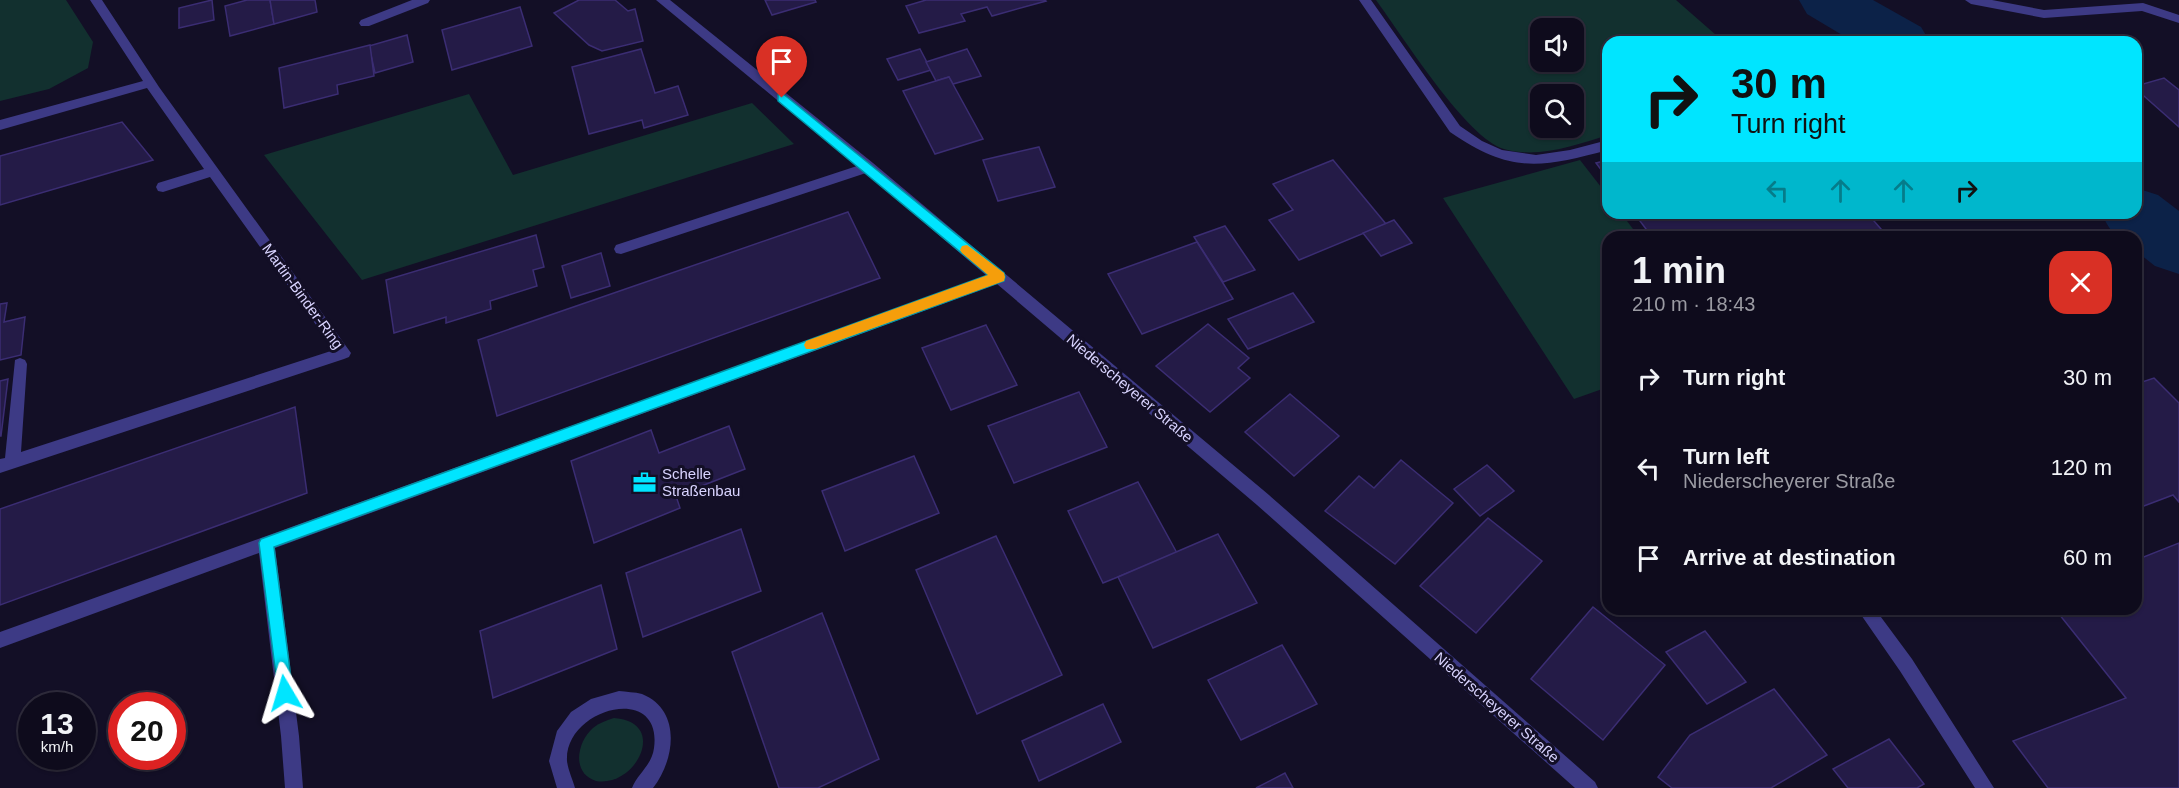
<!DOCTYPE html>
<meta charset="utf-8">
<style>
:root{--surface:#0e0b1c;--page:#171425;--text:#f1f3f6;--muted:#9b9ba3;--line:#2e2b3b}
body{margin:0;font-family:Helvetica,sans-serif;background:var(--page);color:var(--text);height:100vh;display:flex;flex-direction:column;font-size:22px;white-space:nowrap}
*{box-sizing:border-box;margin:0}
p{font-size:20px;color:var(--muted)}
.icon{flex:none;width:33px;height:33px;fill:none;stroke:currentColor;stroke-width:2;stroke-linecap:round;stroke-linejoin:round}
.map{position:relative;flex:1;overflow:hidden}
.drawer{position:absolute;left:1602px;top:231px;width:540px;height:384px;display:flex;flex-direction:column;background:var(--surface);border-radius:18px;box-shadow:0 2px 4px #0004,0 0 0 2px var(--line)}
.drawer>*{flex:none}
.hud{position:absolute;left:1602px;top:36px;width:540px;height:183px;border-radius:18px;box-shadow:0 2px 4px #0004,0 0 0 2px var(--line);background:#00e5ff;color:#111;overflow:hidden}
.buttons{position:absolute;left:1530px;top:18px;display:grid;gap:12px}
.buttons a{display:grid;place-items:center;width:54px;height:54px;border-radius:12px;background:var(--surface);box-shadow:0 2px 4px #0004,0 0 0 2px var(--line);font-size:30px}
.speed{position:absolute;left:18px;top:692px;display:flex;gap:12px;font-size:30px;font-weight:700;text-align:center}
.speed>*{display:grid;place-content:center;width:78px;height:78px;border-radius:50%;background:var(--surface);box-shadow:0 2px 4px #0004,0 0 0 2px var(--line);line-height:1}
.speed small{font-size:15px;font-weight:400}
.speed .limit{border:9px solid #d22;background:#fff;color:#111}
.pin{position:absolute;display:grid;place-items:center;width:51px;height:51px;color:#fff;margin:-62px -26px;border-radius:50% 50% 50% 0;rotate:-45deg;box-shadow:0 0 6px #0007}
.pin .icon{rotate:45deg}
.me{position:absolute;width:66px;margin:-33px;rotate:353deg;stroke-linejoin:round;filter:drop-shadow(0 0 4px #0008)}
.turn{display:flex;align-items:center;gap:21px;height:126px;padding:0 30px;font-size:27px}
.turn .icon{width:78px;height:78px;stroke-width:2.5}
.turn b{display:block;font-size:42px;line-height:51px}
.lanes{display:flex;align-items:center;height:57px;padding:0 30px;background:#0003;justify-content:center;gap:30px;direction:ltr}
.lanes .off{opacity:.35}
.round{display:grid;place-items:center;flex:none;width:63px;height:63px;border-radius:18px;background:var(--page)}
.summary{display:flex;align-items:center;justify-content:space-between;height:102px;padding:0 30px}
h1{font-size:36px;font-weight:800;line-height:45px}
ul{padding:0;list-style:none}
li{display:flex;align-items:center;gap:18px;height:90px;padding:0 30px}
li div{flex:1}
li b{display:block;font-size:22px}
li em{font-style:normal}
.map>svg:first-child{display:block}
.green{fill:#12302f;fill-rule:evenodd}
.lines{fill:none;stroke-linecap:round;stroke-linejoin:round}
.river{fill:#0c2248;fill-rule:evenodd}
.building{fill:#241b47;stroke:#3b2d73;stroke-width:1.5}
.minor{fill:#3d3a85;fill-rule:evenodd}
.route{fill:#00e5ff;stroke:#0095a6;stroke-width:1.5}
.slow{fill:#f59e0b}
.labels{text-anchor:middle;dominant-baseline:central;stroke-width:6;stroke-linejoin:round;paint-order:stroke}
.street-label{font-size:15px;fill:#d9d4ff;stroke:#130f26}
.poi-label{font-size:15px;fill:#d9d4ff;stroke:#130f26;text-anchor:start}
</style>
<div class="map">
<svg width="2179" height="788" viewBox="0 0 2179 788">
<rect width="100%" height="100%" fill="#130f26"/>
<g class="green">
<path d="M0 0H66L93 42 88 68 49 89 0 101Z"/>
<path d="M1376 0H1676L1724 42H1608V135C1576 145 1538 159 1504 149 1467 139 1401 34 1376 0ZM1574 28V62H1540V28ZM1540 94H1574V128H1540Z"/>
<path d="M469 94 513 175 752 103 794 144 362 280 264 155Z"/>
<path d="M1580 160 1608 196V213H1621L1639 237H1608V387L1574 399 1443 198Z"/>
<path d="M614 718C669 722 636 788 596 781 571 773 577 742 593 728 599 723 607 720 614 718Z"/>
</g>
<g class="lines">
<g class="river">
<path d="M1799 0H1873L1921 27 1930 42H1854L1807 14Z"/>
<path d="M2136 188 2158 195 2179 211V274L2155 266 2136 251V237C2112 237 2112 233 2101 213H2136Z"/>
</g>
</g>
<g class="building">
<path d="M212 0 214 20 179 28V8Z"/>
<path d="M247 0H270L274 24 230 36 225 6Z"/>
<path d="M270 0H315L317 12 274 24Z"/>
<path d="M579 0H615L628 11 635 9 643 41 602 51 589 45 554 13Z"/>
<path d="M765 0H815L816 2 772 15Z"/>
<path d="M926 0H1045L1046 1 992 16 987 7 961 14 965 21 919 33 906 6Z"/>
<path d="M520 7 532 46 452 70 442 30Z"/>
<path d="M407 35 413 62 375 73 369 46Z"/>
<path d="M370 45 374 76 337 85 338 94 284 108 279 68Z"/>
<path d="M641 49 655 93 678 86 688 115 644 128 642 120 589 134 572 67Z"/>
<path d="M920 49 931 70 898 80 887 59Z"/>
<path d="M967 49 981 76 953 84 949 77 936 81 926 62Z"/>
<path d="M949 77 983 139 935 154 903 91Z"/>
<path d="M2164 78 2179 90V127L2136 89V86Z"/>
<path d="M122 122 153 160 0 205V156Z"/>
<path d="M1039 147 1055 187 998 201 983 160Z"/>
<path d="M1333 160 1386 224 1299 260 1269 220 1293 210 1273 184Z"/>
<path d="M1608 160V179L1596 163Z"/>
<path d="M848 212 880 278 497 416 478 340Z"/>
<path d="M1634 213H1867L1888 237H1652Z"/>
<path d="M1394 220 1412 243 1381 256 1363 233Z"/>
<path d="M1225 226 1255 270 1223 282 1194 237Z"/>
<path d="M536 235 544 267 533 270 537 286 490 301 491 309 446 323V317L394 333 386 280Z"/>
<path d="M1197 242 1233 299 1142 334 1108 274Z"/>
<path d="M601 253 610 286 571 298 562 266Z"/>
<path d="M1293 293 1314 322 1248 349 1228 319Z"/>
<path d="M7 303 4 322 25 317 21 355 0 360V304Z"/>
<path d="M1208 324 1249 358 1238 368 1250 378 1210 412 1156 366Z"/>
<path d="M986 325 1017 385 951 410 922 348Z"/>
<path d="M2154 378 2179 403V502L2173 495 2136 509V384Z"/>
<path d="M8 379 1 436H0V381Z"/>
<path d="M1079 392 1107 447 1014 483 988 426Z"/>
<path d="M1290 394 1339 436 1294 476 1245 432Z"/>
<path d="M295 407 307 493 0 605V509Z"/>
<path d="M729 426 745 469 676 496 680 508 594 543 571 461 651 430 659 453Z"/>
<path d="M914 456 939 513 845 551 822 491Z"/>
<path d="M1401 460 1453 503 1395 564 1325 511 1359 476 1374 488Z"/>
<path d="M1487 465 1514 491 1480 516 1454 489Z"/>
<path d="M1138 482 1177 553 1103 583 1068 511Z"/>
<path d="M1488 518 1542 561 1476 633 1420 586Z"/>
<path d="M741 529 761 591 643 637 626 573Z"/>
<path d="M1218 534 1257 603 1153 648 1118 577Z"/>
<path d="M996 536 1062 675 977 714 916 570Z"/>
<path d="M2179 543V788H2048L2013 741 2126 698 2055 609H2136V560Z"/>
<path d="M601 585 617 649 493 698 480 631Z"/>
<path d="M1593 607 1665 665 1603 740 1531 679Z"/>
<path d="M822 613 879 759 818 788H779L732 652Z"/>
<path d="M1705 631 1746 682 1707 704 1666 652Z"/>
<path d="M1282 645 1317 704 1241 740 1208 680Z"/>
<path d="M1774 689 1827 755 1771 788H1672L1658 777 1690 735Z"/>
<path d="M1103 704 1121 742 1039 781 1022 741Z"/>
<path d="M1889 739 1924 784 1917 788H1848L1833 769Z"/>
<path d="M1285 773 1293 788H1256Z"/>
</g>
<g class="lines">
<g class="minor">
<path d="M90 0H102L159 87 351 353 349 357 344 359 0 473V459L5 458 15 360 20 358 25 360 27 364 21 452 334 350 210 177 163 192 158 191 156 187 158 183 204 169 147 88 0 130V120L143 81Z"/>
<path d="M412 0H430L428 3 369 26H361L359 23 361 20Z"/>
<path d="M656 0H670L873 163 1269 495 1595 782 1598 788H1575L1257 505 997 284 275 548 299 736 303 788H285L281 736 259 553 0 648V632L987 276 866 173 621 254 616 253 614 249 616 245 857 166Z"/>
<path d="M1359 0H1371L1460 126 1482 141 1502 150 1536 155 1570 150 1608 140V150C1540 168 1511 174 1450 132Z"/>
<path d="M1965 0H1992L2044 10 2143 3 2179 15V23L2142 11 2044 18 1971 4Z"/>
<path d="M1857 609H1875L1912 659 1994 788H1975L1900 671Z"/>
<path d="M619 691C626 692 635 692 642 694 682 710 675 760 653 788H632C638 773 652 765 654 748 663 682 564 708 567 761 568 770 573 780 575 788H557L549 761 557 731 571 712 591 699Z"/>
</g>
</g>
<path class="route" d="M782 93 1004 273 1005 277 1004 281 274 547 293 693 290 699 285 701 279 699 259 543 261 539 988 275 778 101V95Z"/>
<path class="slow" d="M967 245 1004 273 1005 277 1004 281 815 349H806L804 345 806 341 988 275 962 253 960 250 962 246Z"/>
<defs>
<symbol id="office-bare" viewBox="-9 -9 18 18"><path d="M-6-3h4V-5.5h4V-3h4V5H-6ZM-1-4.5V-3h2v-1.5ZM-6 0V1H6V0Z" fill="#00e5ff" stroke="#130f26" stroke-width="2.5" paint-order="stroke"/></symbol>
</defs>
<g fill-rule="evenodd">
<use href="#office-bare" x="628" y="466" width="33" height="33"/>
</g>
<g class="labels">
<g class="street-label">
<text transform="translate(303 296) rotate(54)">Martin-Binder-Ring</text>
<text transform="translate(1130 388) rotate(40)">Niederscheyerer Straße</text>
<text transform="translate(1497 707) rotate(41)">Niederscheyerer Straße</text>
</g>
<g class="poi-label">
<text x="662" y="473">Schelle<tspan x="662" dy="17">Straßenbau</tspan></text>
</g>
</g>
</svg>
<div class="buttons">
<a><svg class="icon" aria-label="sound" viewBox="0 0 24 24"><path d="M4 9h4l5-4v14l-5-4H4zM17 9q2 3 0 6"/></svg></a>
<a><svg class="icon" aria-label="search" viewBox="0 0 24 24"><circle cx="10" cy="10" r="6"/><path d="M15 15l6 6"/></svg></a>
</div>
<div class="speed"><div>13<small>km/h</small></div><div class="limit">20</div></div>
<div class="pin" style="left:782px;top:98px;background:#d93025"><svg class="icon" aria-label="arrive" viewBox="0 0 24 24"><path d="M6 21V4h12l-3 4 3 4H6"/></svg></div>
<svg class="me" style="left:285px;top:693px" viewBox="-20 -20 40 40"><path d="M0-17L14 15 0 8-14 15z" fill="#00e5ff" stroke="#fff" stroke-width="4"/></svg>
<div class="hud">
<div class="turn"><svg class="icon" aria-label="right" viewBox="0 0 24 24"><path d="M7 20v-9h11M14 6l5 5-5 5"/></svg><div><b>30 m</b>Turn right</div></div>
<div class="lanes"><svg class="icon off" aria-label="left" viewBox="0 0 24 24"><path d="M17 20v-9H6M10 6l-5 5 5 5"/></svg><svg class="icon off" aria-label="ahead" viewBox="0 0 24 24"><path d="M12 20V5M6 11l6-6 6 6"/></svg><svg class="icon off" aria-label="ahead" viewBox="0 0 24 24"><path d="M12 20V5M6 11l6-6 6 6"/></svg><svg class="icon" aria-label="right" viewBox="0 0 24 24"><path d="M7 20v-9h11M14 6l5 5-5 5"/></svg></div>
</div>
<section class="drawer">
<div class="summary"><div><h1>1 min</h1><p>210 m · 18:43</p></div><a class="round" style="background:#d93025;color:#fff"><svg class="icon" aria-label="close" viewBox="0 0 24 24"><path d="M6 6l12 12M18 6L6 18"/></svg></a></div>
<ul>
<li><svg class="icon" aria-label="right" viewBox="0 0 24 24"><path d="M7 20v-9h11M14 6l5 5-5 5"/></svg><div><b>Turn right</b></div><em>30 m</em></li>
<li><svg class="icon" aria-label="left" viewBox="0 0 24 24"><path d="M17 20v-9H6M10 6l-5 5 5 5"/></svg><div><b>Turn left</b><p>Niederscheyerer Straße</p></div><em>120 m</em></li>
<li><svg class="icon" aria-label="arrive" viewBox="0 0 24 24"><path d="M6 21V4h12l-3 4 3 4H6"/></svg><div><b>Arrive at destination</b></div><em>60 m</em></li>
</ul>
</section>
</div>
